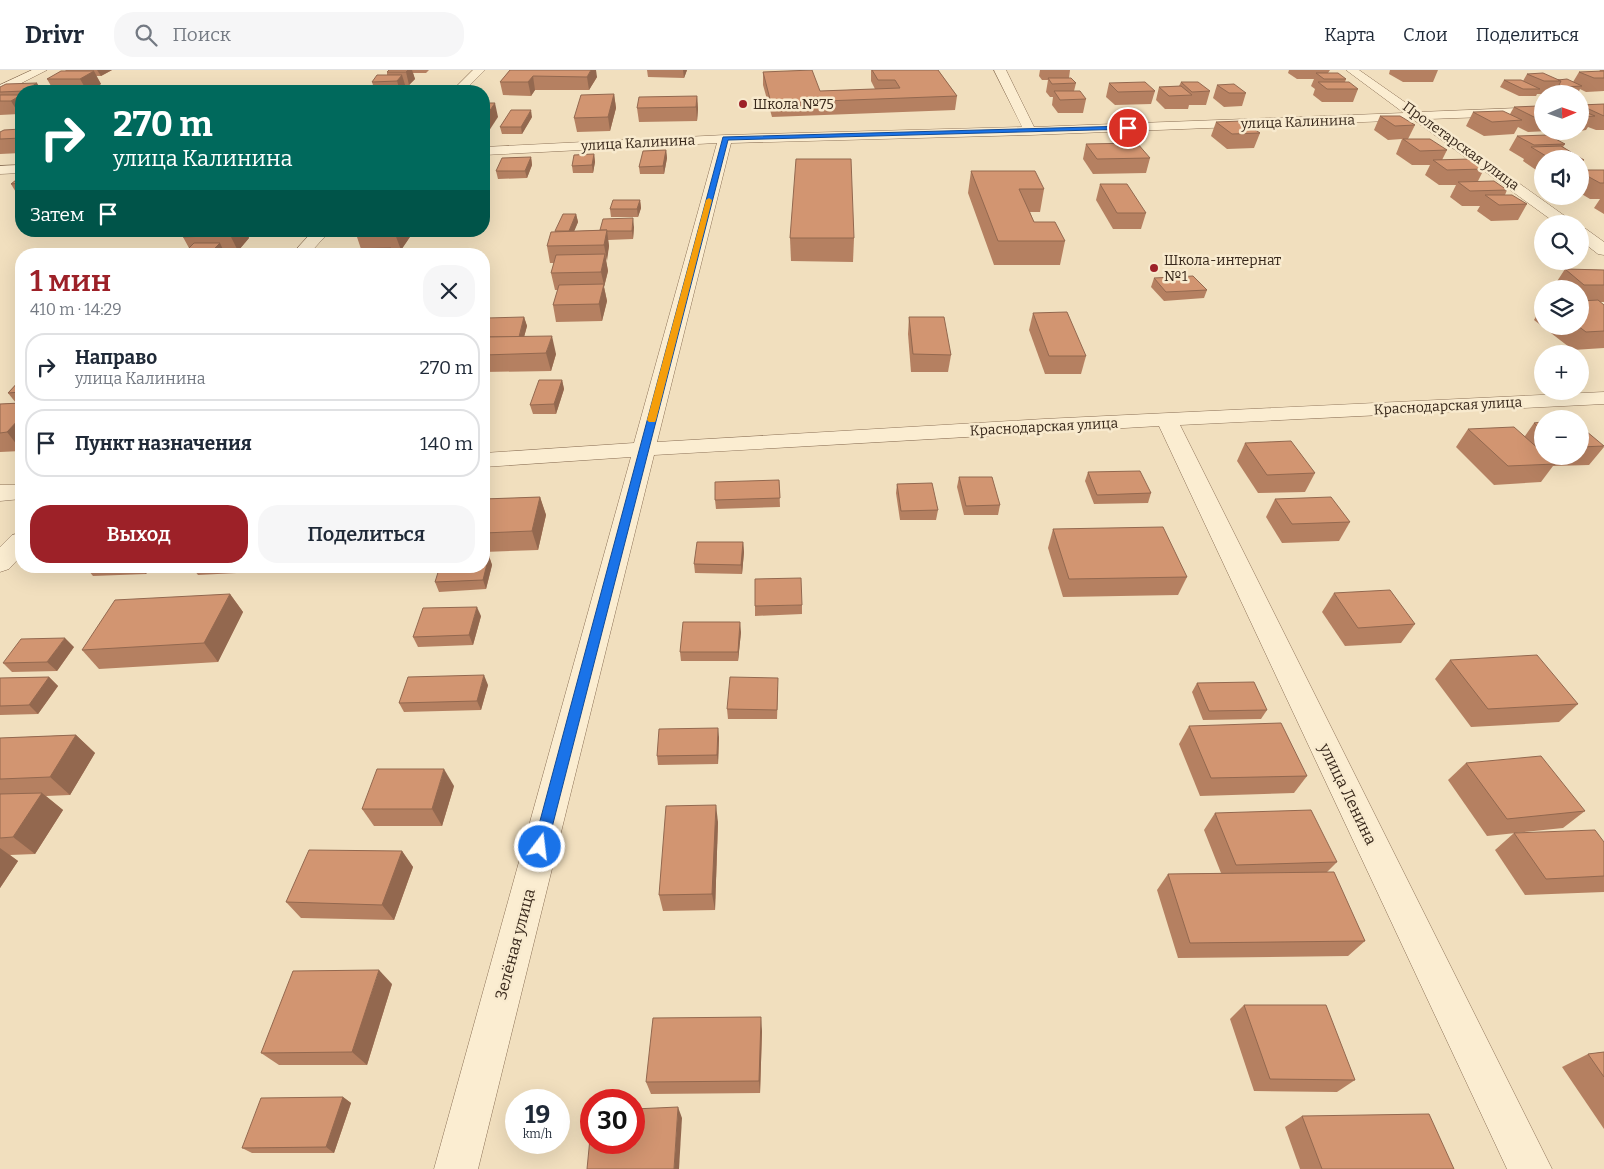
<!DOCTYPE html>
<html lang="ru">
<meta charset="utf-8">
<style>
:root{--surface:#fff;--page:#f6f6f7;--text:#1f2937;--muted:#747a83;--line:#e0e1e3;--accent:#9d2128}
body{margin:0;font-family:Bitter,serif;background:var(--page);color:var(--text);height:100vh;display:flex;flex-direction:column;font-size:19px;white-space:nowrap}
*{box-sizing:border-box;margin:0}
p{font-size:16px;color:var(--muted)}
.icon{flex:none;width:28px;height:28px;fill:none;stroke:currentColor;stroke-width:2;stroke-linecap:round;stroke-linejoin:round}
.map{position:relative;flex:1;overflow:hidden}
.side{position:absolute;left:15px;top:178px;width:475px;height:325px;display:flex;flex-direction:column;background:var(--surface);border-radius:20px;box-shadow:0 5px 20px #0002}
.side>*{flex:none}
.top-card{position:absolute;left:15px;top:15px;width:475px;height:152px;border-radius:20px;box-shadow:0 5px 20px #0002;background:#00695c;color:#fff;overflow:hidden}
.needle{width:32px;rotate:88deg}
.tools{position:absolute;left:1534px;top:15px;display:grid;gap:10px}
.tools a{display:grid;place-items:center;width:55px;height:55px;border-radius:50%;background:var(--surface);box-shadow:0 5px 20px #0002;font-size:25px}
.speed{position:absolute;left:505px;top:1019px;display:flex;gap:10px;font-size:25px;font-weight:700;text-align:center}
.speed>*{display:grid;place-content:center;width:65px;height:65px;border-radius:50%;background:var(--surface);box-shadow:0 5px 20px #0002;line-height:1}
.speed small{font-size:12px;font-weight:400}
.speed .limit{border:8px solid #d22;background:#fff;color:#111}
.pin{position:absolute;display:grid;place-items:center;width:42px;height:42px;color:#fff;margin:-21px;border:2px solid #fff;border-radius:50%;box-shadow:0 1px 5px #0007}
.me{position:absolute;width:55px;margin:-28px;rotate:15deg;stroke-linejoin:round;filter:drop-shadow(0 0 4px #0008)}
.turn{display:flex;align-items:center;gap:18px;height:105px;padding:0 15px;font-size:22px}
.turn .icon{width:65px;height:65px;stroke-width:2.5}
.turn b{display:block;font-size:35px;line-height:42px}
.then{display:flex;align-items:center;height:48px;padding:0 15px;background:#0003;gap:10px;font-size:19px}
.round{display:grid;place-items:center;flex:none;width:52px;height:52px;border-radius:20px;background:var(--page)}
.headline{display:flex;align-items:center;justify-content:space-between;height:85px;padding:0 15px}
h1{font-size:30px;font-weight:600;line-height:38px;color:var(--accent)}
.cta{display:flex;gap:10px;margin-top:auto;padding:10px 15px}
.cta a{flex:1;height:58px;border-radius:20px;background:var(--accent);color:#fff;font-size:20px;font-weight:600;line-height:58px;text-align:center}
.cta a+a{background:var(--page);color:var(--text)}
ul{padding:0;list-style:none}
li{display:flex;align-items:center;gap:15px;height:68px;margin:0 10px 8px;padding:0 5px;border:2px solid var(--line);border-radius:20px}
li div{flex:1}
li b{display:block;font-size:19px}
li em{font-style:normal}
header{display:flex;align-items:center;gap:30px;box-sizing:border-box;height:70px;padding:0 25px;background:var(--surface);border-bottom:1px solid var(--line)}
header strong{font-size:24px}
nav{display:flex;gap:28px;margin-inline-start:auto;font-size:18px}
.search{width:350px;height:45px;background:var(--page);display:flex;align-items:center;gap:12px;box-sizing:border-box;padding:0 18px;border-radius:20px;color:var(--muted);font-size:19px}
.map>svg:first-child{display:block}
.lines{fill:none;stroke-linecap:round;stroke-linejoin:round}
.minor-casing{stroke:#8a6f55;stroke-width:1}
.minor{fill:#fbedd1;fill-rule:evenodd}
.wall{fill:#b58061}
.shaded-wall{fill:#93684f}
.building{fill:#d29571;stroke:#93684f}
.route{fill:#1a73e8;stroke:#114b97}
.slow{fill:#f59e0b}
.poi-dot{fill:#9d2128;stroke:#f8eace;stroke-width:2}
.labels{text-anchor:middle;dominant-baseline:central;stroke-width:5;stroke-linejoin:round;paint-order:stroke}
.far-poi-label{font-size:14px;fill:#38281b;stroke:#f8eace;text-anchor:start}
.far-street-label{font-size:14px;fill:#38281b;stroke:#f8eace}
.street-label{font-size:16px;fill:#38281b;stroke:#f8eace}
</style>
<header>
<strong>Drivr</strong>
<div class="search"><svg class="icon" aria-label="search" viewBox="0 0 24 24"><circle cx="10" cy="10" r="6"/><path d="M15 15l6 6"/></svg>Поиск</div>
<nav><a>Карта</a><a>Слои</a><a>Поделиться</a></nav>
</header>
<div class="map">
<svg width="1604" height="1099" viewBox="0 0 1604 1099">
<rect width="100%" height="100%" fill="#f1dfbe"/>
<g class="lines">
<defs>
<g id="minor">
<path d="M32 0H47L0 24V15Z"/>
<path d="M473 0H485L464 21H452Z"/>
<path d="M994 0H1006L1034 57 1404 43 1346 0H1359L1419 42 1542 37V45L1429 49 1576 154H1557L1414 50 1030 65 731 73 657 372 1044 349 1604 322V334L1180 355 1552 1099H1507L1159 356 654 385 478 1099H434L631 387 484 397V383L634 373 717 73 484 85V77L725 65 1022 57Z"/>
<path d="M21 95V103L0 104V96Z"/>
<path d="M1580 157 1586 159 1604 172V185L1598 184 1580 170Z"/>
<path d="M313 161H330L309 184H292Z"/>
<path d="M0 415H21V429L0 431Z"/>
<path d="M21 463V486L9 499 0 502V477L12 465Z"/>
</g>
</defs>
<use href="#minor" class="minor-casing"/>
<use href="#minor" class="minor"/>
</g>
<g class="wall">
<path d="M65 0H112L101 6H96L101 14 89 21H54L47 9 66 1Z"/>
<path d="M389 0H429L426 3H413L415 9 409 15H405L406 18 404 21H375L372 12 387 5V2Z"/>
<path d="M510 0 597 7 589 20H535L531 26 503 25 500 12Z"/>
<path d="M647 0H687L684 8 648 7Z"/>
<path d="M871 0H938L957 26 955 40 772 47 763 15V2L820 21 875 19 871 11Z"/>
<path d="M1040 0H1070L1069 8 1076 13 1074 21 1086 29 1083 43H1058L1052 35 1053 27H1050L1046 22 1048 10H1042L1039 6Z"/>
<path d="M1289 0H1330L1328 3 1346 9 1345 12 1358 19 1353 32H1322L1313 25 1315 19 1311 16 1314 9H1297L1288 3Z"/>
<path d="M1390 0H1438L1433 12H1403L1389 4Z"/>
<path d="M1600 0H1604V21L1586 22 1580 19 1578 23H1559L1555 21 1553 24H1537L1536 26H1519L1500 17 1504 10 1523 11 1527 4 1573 12 1579 2H1599Z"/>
<path d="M1181 12 1210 21 1206 35H1189L1188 39H1165L1156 30 1159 17 1179 16Z"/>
<path d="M1109 13 1155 21 1151 34 1115 35 1106 27Z"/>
<path d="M1217 15 1246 23 1242 36 1224 37 1213 28Z"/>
<path d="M0 17 21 21V43L19 44 0 45Z"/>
<path d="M614 24 616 38 610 61 577 62 574 48Z"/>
<path d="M697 26 698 39 697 51 639 52 637 38Z"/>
<path d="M1604 34V60H1596L1588 57 1586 60 1580 61V35Z"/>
<path d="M1514 37 1542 39V61H1548L1528 62 1518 57 1514 64 1484 66 1466 56 1473 42 1510 44Z"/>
<path d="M1380 46 1415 55 1408 69 1447 80 1442 90 1484 99 1478 111 1507 120 1505 125 1527 134 1518 150 1491 151 1477 141 1480 136H1462L1450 127 1456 115H1439L1425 105 1430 95H1412L1396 84 1402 69 1388 70 1374 60Z"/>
<path d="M532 47 522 64H502L500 57Z"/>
<path d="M1216 52 1260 63 1254 78 1227 79 1211 66Z"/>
<path d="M21 59V83L0 84V62Z"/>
<path d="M1517 66 1565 74 1563 77 1584 90 1580 96V89H1542V104L1523 91 1524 89 1509 80Z"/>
<path d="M1086 74 1150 88 1146 103 1093 104 1083 89Z"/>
<path d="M666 80 667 88 664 104H640L639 97Z"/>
<path d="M594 84 595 92 593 103H573L572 96Z"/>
<path d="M531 87 532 95 527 108 498 109 496 101Z"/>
<path d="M1580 100H1604V144L1594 138 1600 129H1590L1580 123Z"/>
<path d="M971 101 1044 119 1040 142H1030L1034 152 1065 171 1060 195H994L968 123Z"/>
<path d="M21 106V129H20L11 114Z"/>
<path d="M1100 114 1146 143 1141 159H1113L1096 130Z"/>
<path d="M640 130 641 138 638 147H611L610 139Z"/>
<path d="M576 144 578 152 574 161 600 160 634 157 633 169 608 170 609 176 606 191 608 201 604 217 607 231 602 251 556 252 553 235 558 220H555L551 203 554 193H550L547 176 555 161Z"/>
<path d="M246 161 249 168 238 181 224 182 225 184 189 178 183 167Z"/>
<path d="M414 161 401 180H392L393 184H347L361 179 356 164Z"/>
<path d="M790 168H854L853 192 791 191Z"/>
<path d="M1565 199 1604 200V232H1600L1604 235V278L1573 280 1534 250 1542 236V256H1580V219H1557L1554 216Z"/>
<path d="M1154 208 1207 220 1204 228 1164 231 1151 217Z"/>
<path d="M1033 243 1086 286 1081 304H1045L1029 260Z"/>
<path d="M524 247 527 256 524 267 556 284 551 301 484 302V259Z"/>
<path d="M909 247 951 285 948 302H911L908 264Z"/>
<path d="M21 309V381L0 382V334L16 333 8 323Z"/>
<path d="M562 310 564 319 556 344H533L530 335Z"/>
<path d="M1542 352V386H1580V356L1604 377 1589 395 1553 396 1541 412 1494 415 1456 377 1468 359 1525 366 1534 353Z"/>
<path d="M1245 373 1315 403 1305 422 1258 423 1237 391Z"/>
<path d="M1088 402 1151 423 1148 433 1094 434 1085 411Z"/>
<path d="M959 407 1000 435 998 445H964L957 417Z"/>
<path d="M779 410 780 437 716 439 715 430Z"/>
<path d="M897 414 938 440 936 450H900L896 423Z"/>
<path d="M540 427 546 445 538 480 484 482V429Z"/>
<path d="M1275 429 1350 452 1339 471 1282 473 1266 447Z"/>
<path d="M1053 459 1187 507 1178 525 1063 527 1048 478Z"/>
<path d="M743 472 744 482 742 504 695 503 694 494Z"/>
<path d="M489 486 492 495 486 519 439 522 435 512Z"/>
<path d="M85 496H151L146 504 93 506Z"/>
<path d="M191 496H293L292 500 198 505Z"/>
<path d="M1334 523 1415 554 1401 573 1345 576 1322 542Z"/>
<path d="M230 524 243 542 218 592 99 599 82 580Z"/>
<path d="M802 535V544L755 546V536Z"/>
<path d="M481 546 473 575 418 577 413 567Z"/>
<path d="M741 562 738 591H681L680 582Z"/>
<path d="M74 577 57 601 12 602 3 593Z"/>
<path d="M1450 590 1578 634 1559 652 1471 657 1435 609Z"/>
<path d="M49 607 58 616 38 644 0 645V608Z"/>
<path d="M1197 613 1267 640 1261 649 1203 650 1192 622Z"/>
<path d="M488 615 481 640 404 642 399 633Z"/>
<path d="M778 617 777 649H728L727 639Z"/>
<path d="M1189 656 1307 706 1294 723 1200 726 1179 674Z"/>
<path d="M76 665 95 683 70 725 46 726 63 740 35 784 10 785 18 791 0 818V668Z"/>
<path d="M719 667 718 694 658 695 657 686Z"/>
<path d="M1466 693 1585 741 1563 758 1487 766 1448 710Z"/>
<path d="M454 716 442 756H374L362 739Z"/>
<path d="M1215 743 1337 792 1327 802 1365 871 1348 886 1178 888 1157 820 1168 804 1221 803 1204 760Z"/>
<path d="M718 752 715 840 663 841 659 825Z"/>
<path d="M1514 763 1604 772V822L1525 825 1495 780Z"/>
<path d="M402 781 413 797 394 850 301 848 286 832Z"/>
<path d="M392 914 367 995H279L261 983Z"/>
<path d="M1244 935 1355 1010 1337 1022 1254 1021 1230 949Z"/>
<path d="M762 961 760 1023 651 1024 646 1012Z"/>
<path d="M1604 982V1059L1562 997 1588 984Z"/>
<path d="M343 1027 351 1033 334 1083H252L242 1078Z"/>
<path d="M1302 1046 1454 1099H1300L1285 1057Z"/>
</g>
<g class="shaded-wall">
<path d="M97 0H112L101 6Z"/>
<path d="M408 0H412L415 9 409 15 406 2Z"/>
<path d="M591 0H596L597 7 589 20 587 7Z"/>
<path d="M683 0H687L684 8Z"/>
<path d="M94 1 101 14 89 21H87L80 9Z"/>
<path d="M402 5 406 18 404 21H400L397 11Z"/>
<path d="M533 6 535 20 531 26 528 12Z"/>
<path d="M37 13 42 21H24Z"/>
<path d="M614 24 616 38 610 61 608 47Z"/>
<path d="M21 25V43L19 44 11 31Z"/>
<path d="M697 26 698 39 697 51 696 37Z"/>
<path d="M495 33 498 47 485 67 484 64V49Z"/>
<path d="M531 40 532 47 522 64 521 57Z"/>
<path d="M666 80 667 88 664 104 663 96Z"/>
<path d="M594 84 595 92 593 103 592 95Z"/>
<path d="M531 87 532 95 527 108 525 101Z"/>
<path d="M640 130 641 138 638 147 637 139Z"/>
<path d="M576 144 578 152 571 169 569 161Z"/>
<path d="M633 148 634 157 633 169 632 161Z"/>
<path d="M607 160 609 176 607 191 604 175Z"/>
<path d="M234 161H246L249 168 238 181 230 165Z"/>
<path d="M397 161H414L401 180 395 164Z"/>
<path d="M220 173 225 184H209Z"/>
<path d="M391 178 393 184H388Z"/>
<path d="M605 184 608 201 604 217 607 231 602 251 599 234 604 215 601 202Z"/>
<path d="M524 247 527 256 521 278 519 269Z"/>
<path d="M552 266 556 284 551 301 546 283Z"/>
<path d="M562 310 564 319 556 344 554 334Z"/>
<path d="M21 347V380L7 362Z"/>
<path d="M540 427 546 445 538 480 532 461Z"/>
<path d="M743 472 744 482 742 504 741 495Z"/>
<path d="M489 486 492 495 486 519 483 510Z"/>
<path d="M139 496H151L146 504Z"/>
<path d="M230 524 243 542 218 592 204 573Z"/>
<path d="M477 537 481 546 473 575 469 565Z"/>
<path d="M740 552 741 562 738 591V582Z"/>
<path d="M65 568 74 577 57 601 47 592Z"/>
<path d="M484 605 488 615 481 640 477 631Z"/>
<path d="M49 607 58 616 38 644 29 635Z"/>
<path d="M718 658 719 667 718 694 717 685Z"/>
<path d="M76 665 95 683 70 725 50 707Z"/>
<path d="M444 699 454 716 442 756 432 739Z"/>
<path d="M42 723 63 740 35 784 13 767Z"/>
<path d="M716 735 718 752 715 840 712 824Z"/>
<path d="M0 778 18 791 0 818Z"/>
<path d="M402 781 413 797 394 850 382 835Z"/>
<path d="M379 900 392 914 367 995 352 982Z"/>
<path d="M761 947 762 961 760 1023 759 1011Z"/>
<path d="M343 1027 351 1033 334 1083 326 1077Z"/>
<path d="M678 1037 682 1048 679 1099H674Z"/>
</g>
<g class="building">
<path d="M389 0H408L406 2H387Z"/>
<path d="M510 0H591L587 7 533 6 528 12H500Z"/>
<path d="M812 0 820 21 900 18 895 10H878L872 0H938L957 26 771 33 763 2Z"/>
<path d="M61 1H94L80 9H47Z"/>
<path d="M1604 1V8H1594L1579 2Z"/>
<path d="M1316 3H1338L1346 9H1324Z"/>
<path d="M1543 3 1561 11H1544L1527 4Z"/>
<path d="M377 5H402L397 11 372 12Z"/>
<path d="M1048 8H1071L1076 13 1052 14Z"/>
<path d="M1567 9 1582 16 1563 17 1559 15 1561 11 1558 10Z"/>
<path d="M1504 10H1521L1540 19H1523Z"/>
<path d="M1145 12 1155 21 1118 22 1109 13Z"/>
<path d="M1181 12H1198L1210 21 1192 22Z"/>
<path d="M1318 12H1349L1358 19H1327Z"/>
<path d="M37 13 24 21 0 22V17L6 14Z"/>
<path d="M1234 14 1246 23H1229L1217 15Z"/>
<path d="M1181 16 1192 25 1169 26 1159 17Z"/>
<path d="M1054 21H1080L1086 29 1060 30Z"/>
<path d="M614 24 608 47 574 48 581 25Z"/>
<path d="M0 25H21L11 31H0Z"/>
<path d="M697 26 696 37 637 38 639 27Z"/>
<path d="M484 33H495L484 49Z"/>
<path d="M1604 34V46L1580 35Z"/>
<path d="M1538 36 1542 39V48H1536L1514 37Z"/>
<path d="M511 40H531L521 57H500Z"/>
<path d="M1580 40 1595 46 1580 47Z"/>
<path d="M1503 41 1522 50 1492 52 1473 42Z"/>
<path d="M1380 46H1400L1415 55 1395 56Z"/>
<path d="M1242 51 1260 63 1232 64 1216 52Z"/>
<path d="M21 59V68L0 69V62L4 60Z"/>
<path d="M1548 65 1565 74 1534 75 1517 66Z"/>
<path d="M1403 69H1430L1447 80 1420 81Z"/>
<path d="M1137 73 1150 88 1097 89 1086 74Z"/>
<path d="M1561 76 1584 90H1580V89H1551L1531 77Z"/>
<path d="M666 80 663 96 639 97 643 81Z"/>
<path d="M594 84 592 95 572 96 574 85Z"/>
<path d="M531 87 525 101H496L502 88Z"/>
<path d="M796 89H851L854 168H790Z"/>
<path d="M1470 89 1484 99 1447 100 1433 90Z"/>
<path d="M1580 100H1604V113H1600L1580 102Z"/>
<path d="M971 101H1035L1044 119H1019L1034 152H1055L1065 171H998Z"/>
<path d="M21 106V113L11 114Z"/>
<path d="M1494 111 1507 120 1470 121 1458 112Z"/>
<path d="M1100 114H1127L1146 143H1117Z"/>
<path d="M1485 125H1512L1527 134 1499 135Z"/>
<path d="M613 130H640L637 139H610Z"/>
<path d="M563 144H576L569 161H555Z"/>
<path d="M633 148 632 161H606L607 160H600L603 149Z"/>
<path d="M607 160 604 175 547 176 551 162Z"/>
<path d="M189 161H234L230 165 183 167Z"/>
<path d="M358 161H397L395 164H356Z"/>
<path d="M194 173H220L209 184H183Z"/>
<path d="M391 178 388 184H347L350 179Z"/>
<path d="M605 184 601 202 551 203 556 185Z"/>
<path d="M1565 199 1604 200V215H1584Z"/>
<path d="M1193 206 1207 220 1166 222 1154 208Z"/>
<path d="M604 214 599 234 553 235 559 215Z"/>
<path d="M1598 230 1604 235V261L1586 262 1578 256H1580V231Z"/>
<path d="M1067 242 1086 286H1049L1033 243Z"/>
<path d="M524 247 519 267H486L485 271H484V259L487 248Z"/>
<path d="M909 247H944L951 285 913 284Z"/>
<path d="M552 266 546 283 484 285V273L486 267Z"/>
<path d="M21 309V322L8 323Z"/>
<path d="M539 310H562L554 334 530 335Z"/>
<path d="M21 333V347L7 362 0 363V334Z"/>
<path d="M1542 352V360L1534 353Z"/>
<path d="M1580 356 1604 376 1580 377Z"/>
<path d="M1514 357 1542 382V386H1547L1555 394 1508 396 1468 359Z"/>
<path d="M1291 371 1315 403 1267 405 1245 373Z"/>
<path d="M1140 401 1151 423 1097 425 1088 402Z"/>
<path d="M959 407H992L1000 435 966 436Z"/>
<path d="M779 410 780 428 715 430V412Z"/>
<path d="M932 413 938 440 901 441 897 414Z"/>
<path d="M540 427 532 461 484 463V429Z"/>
<path d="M1331 427 1350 452 1292 454 1275 429Z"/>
<path d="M1163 457 1187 507 1069 509 1053 459Z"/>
<path d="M697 472H743L741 495 694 494Z"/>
<path d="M484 486H489L483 510 435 512 440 496H484Z"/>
<path d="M801 508 802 535 755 536V509Z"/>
<path d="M1390 520 1415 554 1358 558 1334 523Z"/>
<path d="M230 524 204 573 82 580 115 530Z"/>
<path d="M477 537 469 565 413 567 423 538Z"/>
<path d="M683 552H740L738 582H680Z"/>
<path d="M65 568 47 592 3 593 21 569Z"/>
<path d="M1537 585 1578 634 1488 639 1450 590Z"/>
<path d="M484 605 477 631 399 633 408 607Z"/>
<path d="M49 607 29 635 0 636V608Z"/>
<path d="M730 607 778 608 777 640 727 639Z"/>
<path d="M1254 612 1267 640 1209 641 1197 613Z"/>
<path d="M1281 653 1307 706 1211 708 1189 656Z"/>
<path d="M718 658 717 685 657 686 659 659Z"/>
<path d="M76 665 50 707 0 709V668Z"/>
<path d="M1541 686 1585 741 1507 749 1466 693Z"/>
<path d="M377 699H444L432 739H362Z"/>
<path d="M42 723 13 767 0 768V724Z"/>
<path d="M716 735 712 824 659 825 666 736Z"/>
<path d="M1311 740 1337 792 1236 795 1215 743Z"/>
<path d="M1595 760 1604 772V806L1546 809 1514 763Z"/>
<path d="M309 780 402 781 382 835 286 832Z"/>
<path d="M1334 802 1365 871 1190 873 1168 804Z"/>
<path d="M379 900 352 982 261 983 293 901Z"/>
<path d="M1244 935H1326L1355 1010 1270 1009Z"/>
<path d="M761 947 759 1011 646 1012 653 948Z"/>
<path d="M1604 982V1007L1588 984Z"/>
<path d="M343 1027 326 1077 242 1078 261 1028Z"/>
<path d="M678 1037 674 1099H587L591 1058V1072H634V1039Z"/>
<path d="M1429 1044 1454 1099H1322L1302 1046Z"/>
</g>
<path class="route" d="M1128 56 1130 59 728 70 547 777 545 781 540 783 535 781 533 777 723 67Z"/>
<path class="slow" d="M709 128 712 130 656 350 655 352H649L647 350 706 130Z"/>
<g class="poi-dot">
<circle cx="743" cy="34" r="5"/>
<circle cx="1154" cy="198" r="5"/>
</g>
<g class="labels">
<g class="far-poi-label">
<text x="753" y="34">Школа №75</text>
<text x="1164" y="190">Школа-интернат<tspan x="1164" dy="16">№1</tspan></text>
</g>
<g class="far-street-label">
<text transform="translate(1298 52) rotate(-2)">улица Калинина</text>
<text transform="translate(638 73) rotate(-3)">улица Калинина</text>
<text transform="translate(1461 76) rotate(36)">Пролетарская улица</text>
<text transform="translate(1448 336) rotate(-3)">Краснодарская улица</text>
<text transform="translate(1044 357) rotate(-3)">Краснодарская улица</text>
</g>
<g class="street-label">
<text transform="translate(1348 724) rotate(64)">улица Ленина</text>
<text transform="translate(515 874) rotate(-75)">Зелёная улица</text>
</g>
</g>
</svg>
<div class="tools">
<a><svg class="needle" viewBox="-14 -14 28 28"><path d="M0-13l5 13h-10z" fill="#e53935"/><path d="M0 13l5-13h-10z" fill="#747a83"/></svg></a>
<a><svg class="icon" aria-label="sound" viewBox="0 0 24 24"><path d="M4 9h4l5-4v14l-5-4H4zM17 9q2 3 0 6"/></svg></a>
<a><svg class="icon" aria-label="search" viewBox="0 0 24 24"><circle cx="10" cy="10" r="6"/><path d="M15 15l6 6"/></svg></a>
<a><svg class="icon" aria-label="layers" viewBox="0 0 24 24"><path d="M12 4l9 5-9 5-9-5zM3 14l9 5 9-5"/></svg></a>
<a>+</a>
<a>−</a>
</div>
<div class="speed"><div>19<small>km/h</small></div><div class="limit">30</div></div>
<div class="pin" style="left:1128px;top:58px;background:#d93025"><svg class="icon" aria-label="arrive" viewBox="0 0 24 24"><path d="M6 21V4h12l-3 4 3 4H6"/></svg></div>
<svg class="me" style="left:540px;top:777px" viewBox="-20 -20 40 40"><circle r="17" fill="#1a73e8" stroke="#fff" stroke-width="3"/><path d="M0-11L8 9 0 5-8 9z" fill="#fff"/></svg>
<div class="top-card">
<div class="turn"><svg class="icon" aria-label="right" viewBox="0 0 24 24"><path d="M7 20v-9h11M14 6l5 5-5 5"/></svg><div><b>270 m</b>улица Калинина</div></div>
<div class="then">Затем<svg class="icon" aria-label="arrive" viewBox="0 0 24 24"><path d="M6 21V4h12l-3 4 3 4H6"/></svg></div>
</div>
<section class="side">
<div class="headline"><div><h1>1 мин</h1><p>410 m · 14:29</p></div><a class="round"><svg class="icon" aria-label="close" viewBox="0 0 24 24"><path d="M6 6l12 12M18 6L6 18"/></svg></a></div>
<ul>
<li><svg class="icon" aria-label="right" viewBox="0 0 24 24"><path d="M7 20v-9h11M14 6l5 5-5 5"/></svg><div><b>Направо</b><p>улица Калинина</p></div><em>270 m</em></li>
<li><svg class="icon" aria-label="arrive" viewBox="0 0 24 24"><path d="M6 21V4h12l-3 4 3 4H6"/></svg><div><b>Пункт назначения</b></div><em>140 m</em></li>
</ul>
<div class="cta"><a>Выход</a><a>Поделиться</a></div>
</section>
</div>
